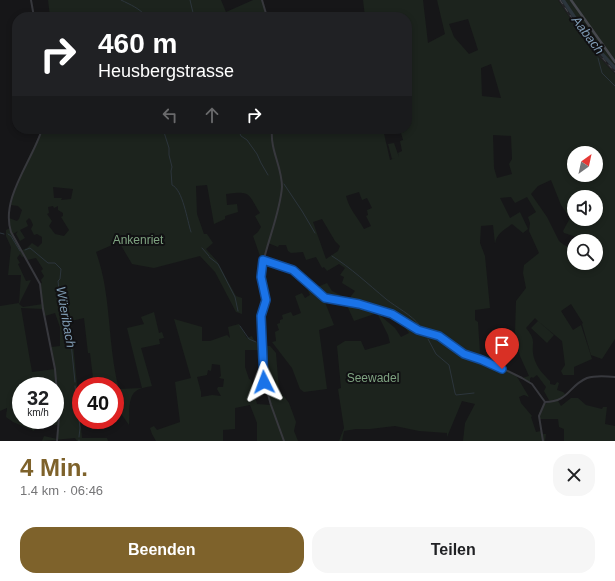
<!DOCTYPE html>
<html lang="de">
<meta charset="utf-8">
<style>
:root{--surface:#fff;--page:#f6f6f6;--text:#202124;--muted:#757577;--accent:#7e622b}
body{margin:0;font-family:Helvetica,sans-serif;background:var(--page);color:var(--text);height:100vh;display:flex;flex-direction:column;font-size:15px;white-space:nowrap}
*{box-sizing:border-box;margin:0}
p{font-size:13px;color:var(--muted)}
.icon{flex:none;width:22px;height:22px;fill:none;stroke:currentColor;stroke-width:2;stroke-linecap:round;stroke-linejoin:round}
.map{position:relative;height:441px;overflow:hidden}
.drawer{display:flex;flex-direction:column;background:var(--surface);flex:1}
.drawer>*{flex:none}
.hud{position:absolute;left:12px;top:12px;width:400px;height:122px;border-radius:16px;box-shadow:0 2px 6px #0003;background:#202124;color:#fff;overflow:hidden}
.needle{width:26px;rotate:33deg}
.buttons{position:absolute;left:567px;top:146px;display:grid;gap:8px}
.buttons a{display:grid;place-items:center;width:36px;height:36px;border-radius:50%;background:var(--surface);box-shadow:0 2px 6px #0003;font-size:20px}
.speed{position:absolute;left:12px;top:377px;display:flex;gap:8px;font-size:20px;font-weight:700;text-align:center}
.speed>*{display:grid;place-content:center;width:52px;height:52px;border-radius:50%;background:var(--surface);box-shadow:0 2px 6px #0003;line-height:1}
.speed small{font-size:10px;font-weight:400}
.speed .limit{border:6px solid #d22;background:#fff;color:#111}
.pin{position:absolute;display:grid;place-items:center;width:34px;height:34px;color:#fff;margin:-41px -17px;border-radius:50% 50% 50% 0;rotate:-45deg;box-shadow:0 0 4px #0007}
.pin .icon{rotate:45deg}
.me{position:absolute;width:44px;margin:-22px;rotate:357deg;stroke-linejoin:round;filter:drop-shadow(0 0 3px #0008)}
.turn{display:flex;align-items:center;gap:14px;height:84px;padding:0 20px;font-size:18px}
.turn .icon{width:52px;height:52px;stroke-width:2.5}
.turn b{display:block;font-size:28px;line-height:34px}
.lanes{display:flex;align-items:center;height:38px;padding:0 20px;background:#0003;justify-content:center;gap:20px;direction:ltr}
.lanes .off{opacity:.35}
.round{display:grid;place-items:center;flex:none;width:42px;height:42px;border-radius:16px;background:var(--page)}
.headline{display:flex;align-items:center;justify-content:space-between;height:68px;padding:0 20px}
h1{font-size:24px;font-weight:700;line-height:30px;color:var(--accent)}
.button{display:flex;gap:8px;margin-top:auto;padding:8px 20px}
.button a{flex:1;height:46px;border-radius:16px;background:var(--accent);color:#fff;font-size:16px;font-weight:700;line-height:46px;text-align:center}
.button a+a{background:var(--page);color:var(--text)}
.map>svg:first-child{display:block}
.built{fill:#222225}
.green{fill:#1c231d;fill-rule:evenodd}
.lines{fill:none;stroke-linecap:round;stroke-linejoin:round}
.stream{stroke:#2c353c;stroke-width:1}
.river{stroke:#2c353c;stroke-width:3.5}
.tertiary{stroke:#37383d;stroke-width:2}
.secondary{stroke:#45474d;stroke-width:2.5}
.rail{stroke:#4a4c52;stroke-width:1;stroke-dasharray:5 4;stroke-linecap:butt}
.route-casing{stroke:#114b97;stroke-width:10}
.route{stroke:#1a73e8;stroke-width:7}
.labels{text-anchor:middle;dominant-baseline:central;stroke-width:4;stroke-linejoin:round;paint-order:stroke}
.park-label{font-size:12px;fill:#7fa381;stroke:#111113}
.water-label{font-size:13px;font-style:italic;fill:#7f9bb3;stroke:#111113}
</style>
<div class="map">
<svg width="615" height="441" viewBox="0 0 615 441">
<rect width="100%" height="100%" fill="#161618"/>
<path class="built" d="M558 0H562L579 29 607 63 615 70V74L587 44Z"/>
<g class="green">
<path d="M48 0H221L226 12 253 0H262L267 17H50Z"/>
<path d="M363 0H423L428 43 445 34 437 0H558L587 44 615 74V339L602 359 591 355 582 324 583 323 571 304 561 311 573 330 581 325 592 359 574 367V375H563L561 371 565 365 562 341 538 321 554 335 547 343 531 328 538 321 535 318 526 328C538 342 530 343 534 358 537 368 543 374 550 381V384L555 385 557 382 559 383 557 390 563 392 566 395 558 401 561 406 571 398H578L586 405 602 409 603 407H607L605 424 615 426V441H564V429L559 427 558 419H539V413L544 404 550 402 544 391 546 387 537 375 533 378 532 377 530 378V382L522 378 529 376 520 356 515 332 516 301 526 288 523 273 524 265 539 253 529 231 530 223 528 217 536 212 527 197 515 203 511 197 500 198 510 218 520 212 528 229 523 233 512 224C504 230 496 234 495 244L493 225 481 226 480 243 485 256 490 308 475 310V320L478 322 480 353 487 359 488 362 516 375 529 397 524 395 519 397 521 403 532 416 531 417 536 432 541 431 542 434H546L545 441H463L465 423 475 404 462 401 447 437V433L419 431 395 426 370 429H356L344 431 342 441H339L344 428 338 389 341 388 337 346 345 341H361L365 350 390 343 388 335 377 313 354 321 345 301 349 302 351 296 355 291 342 283 344 277 340 275 345 268 339 264 327 271 324 267 322 268 316 257 306 260 303 252 291 253 288 251 286 245H279L278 247 268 243 263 260 260 256 253 236 258 232 261 227 255 216 260 213C247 192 251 191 226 194L227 205 237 204 238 212 225 216V219L214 224 207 185 196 186 197 214 204 234H207L213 243 206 249 217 261 236 296 242 298V314L236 312 215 272 200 256 154 268 132 264 119 242 96 252C112 296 107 344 119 389L142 388 127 328 144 324 141 317 154 312 159 333 162 332 164 338 159 339 160 344 141 348 152 386C147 387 140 388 136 391 127 397 130 416 129 425L115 405V386H94L90 353H88L84 318 71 321 82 438H107L108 441H77L75 438 42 441 44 436 57 439 59 425H52V420H55V386H21V420H40L34 431 13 422 6 417 7 408 0 411V306L19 303 21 275H8L11 247 6 236V230L10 228 9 218 17 221 19 219 22 210 18 206 11 205C16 178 31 154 42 129H383L390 160 395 158 392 159 388 144 394 143 399 157 398 153 402 151 400 141 403 140 400 129H407V17H365ZM468 19 478 50 469 54 454 37 449 24ZM491 64 501 98 482 96 481 68ZM493 135 511 136 512 159 509 164 512 174 497 178 494 168ZM574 153H596V175H574ZM551 180 561 205 570 218 563 231 564 233 580 238V241H596V263H574V249L564 245 559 241 547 217 531 194 538 186ZM53 187 73 189 71 199 61 200 62 198H54ZM359 192 362 200 367 198 372 208 367 210 368 215 366 216 371 226 364 229C357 216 350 211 346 196ZM574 197H596V219H574ZM53 206 54 208 58 206V210L63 213V216L61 217 69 230 64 236 55 234 49 226 52 221 47 214 49 213 48 207ZM29 218 31 220 33 225 31 229 34 235 37 234 42 237V243L38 247 32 243 27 248 22 250 13 234 18 231 16 234 20 241 25 238 20 230 28 226 26 221ZM322 219 335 241 340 246 338 251 326 259 313 222ZM20 254 22 257 25 256 27 260 36 258 43 269 41 271 44 276 41 280 42 283 40 284 43 304 23 307 19 304 31 280 26 281 18 264 20 263 17 258ZM21 308 43 309 45 316 55 313 60 327V346L51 347 55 369 32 372ZM374 309 398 318 409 333 401 337 395 328 376 312Z"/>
<path d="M562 0H615V70L585 37Z"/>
<path d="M310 283 315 288 327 283 332 291 340 295 341 301 323 297 334 325 319 330 327 389 304 392 300 389 292 368 272 342 276 341 275 332 279 330 277 324 280 323V320L283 319 282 315 291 312 293 316 301 313 295 296 302 293 305 298 310 295 306 286Z"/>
<path d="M174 319 202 327V341H210L227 335 230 338 228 327 239 324 247 338 252 336C255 344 262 346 270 346L276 353 279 390 289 403 296 422 294 431 298 441H257V423L250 405 235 408V429L223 430V441H156L152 434 150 428 154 426 157 430 180 422 175 382 191 378ZM245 350H263L265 384 270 405 257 404 251 380 249 379 245 367ZM212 364 220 365 221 376 219 378 224 379 223 387H218L217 389 221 396 212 395 201 397V392L197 377 207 375 208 370 211 371Z"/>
</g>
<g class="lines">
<g class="stream">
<path d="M121 0C131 5 139 8 147 17"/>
<path d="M190 0 194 17"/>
<path d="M598 52V51"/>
<path d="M598 58 602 73 615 86"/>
<path d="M163 129 169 148V155L172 167 171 171 172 185C183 190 187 220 191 232"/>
<path d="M238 129 241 136 247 140 257 154 261 163 268 175"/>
<path d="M284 184 302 211 315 233"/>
<path d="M0 233 4 234"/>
<path d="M8 234 11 236 20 251"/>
<path d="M202 248 209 256"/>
<path d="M25 250 30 248 48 263H55L61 269 60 279 58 281 59 290 68 313 75 382"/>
<path d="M332 256C351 268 368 284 386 299 397 308 411 314 420 326"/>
<path d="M209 257 218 264 235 297 238 311"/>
<path d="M240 326 249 339 256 342"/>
<path d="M428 339 436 354 449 365 455 393 456 395 474 393"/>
<path d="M75 386 80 428 79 437"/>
<path d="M79 440V441"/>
</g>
<path class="river" d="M563 0 591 42 615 68"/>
<g class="tertiary">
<path d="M31 0 34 17"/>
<path d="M262 0 267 17"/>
<path d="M42 129C33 160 0 198 11 232L40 284 43 309 55 369 59 417 57 441"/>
<path d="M272 129C270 151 282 166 282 187 280 214 266 244 261 272V281L266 298 261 316 264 380 271 405 284 441"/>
<path d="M263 260 293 270 325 298 359 304 392 315 418 330 439 336 464 354 483 359 522 378 532 384 545 402"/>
<path d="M545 402C569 402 568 386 587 378 596 375 606 376 615 377"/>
<path d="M543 441 539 416 545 402"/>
</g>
<path class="secondary" d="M571 0 615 62"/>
<path class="rail" d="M560 0 585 38 615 72"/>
</g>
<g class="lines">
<defs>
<path id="route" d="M264 382 261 316 266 300 261 277 263 260 293 270 325 298 359 304 392 314 418 330 439 336 464 354 482 360 502 369"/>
</defs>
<use href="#route" class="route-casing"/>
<use href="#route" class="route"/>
</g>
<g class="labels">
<g class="park-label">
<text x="138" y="240">Ankenriet</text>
<text x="373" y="378">Seewadel</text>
</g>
<g class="water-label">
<text transform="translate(588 35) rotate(53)">Aabach</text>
<text transform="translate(66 317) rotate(80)">Wüeribach</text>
</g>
</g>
</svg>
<div class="buttons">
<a><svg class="needle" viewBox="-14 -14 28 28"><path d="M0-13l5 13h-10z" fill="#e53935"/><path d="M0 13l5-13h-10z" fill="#757577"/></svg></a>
<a><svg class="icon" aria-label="sound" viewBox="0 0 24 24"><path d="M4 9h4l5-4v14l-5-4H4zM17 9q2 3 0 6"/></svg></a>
<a><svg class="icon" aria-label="search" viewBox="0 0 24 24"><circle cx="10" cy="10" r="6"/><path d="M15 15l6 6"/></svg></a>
</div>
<div class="speed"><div>32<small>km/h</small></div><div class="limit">40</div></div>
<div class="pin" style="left:502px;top:369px;background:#d93025"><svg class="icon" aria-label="arrive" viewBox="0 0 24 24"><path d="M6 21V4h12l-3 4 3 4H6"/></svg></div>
<svg class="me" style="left:264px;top:382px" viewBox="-20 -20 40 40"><path d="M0-17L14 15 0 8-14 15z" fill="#1a73e8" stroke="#fff" stroke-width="4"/></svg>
<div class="hud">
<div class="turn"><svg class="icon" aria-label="right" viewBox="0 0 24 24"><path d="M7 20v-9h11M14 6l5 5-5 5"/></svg><div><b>460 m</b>Heusbergstrasse</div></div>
<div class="lanes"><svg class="icon off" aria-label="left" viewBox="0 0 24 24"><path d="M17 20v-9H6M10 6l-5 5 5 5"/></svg><svg class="icon off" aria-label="ahead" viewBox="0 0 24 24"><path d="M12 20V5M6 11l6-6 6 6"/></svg><svg class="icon" aria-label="right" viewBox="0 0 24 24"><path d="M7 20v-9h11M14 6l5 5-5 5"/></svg></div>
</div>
</div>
<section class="drawer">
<div class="headline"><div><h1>4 Min.</h1><p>1.4 km · 06:46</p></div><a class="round"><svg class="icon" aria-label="close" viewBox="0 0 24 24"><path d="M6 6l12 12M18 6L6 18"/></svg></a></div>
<div class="button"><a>Beenden</a><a>Teilen</a></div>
</section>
